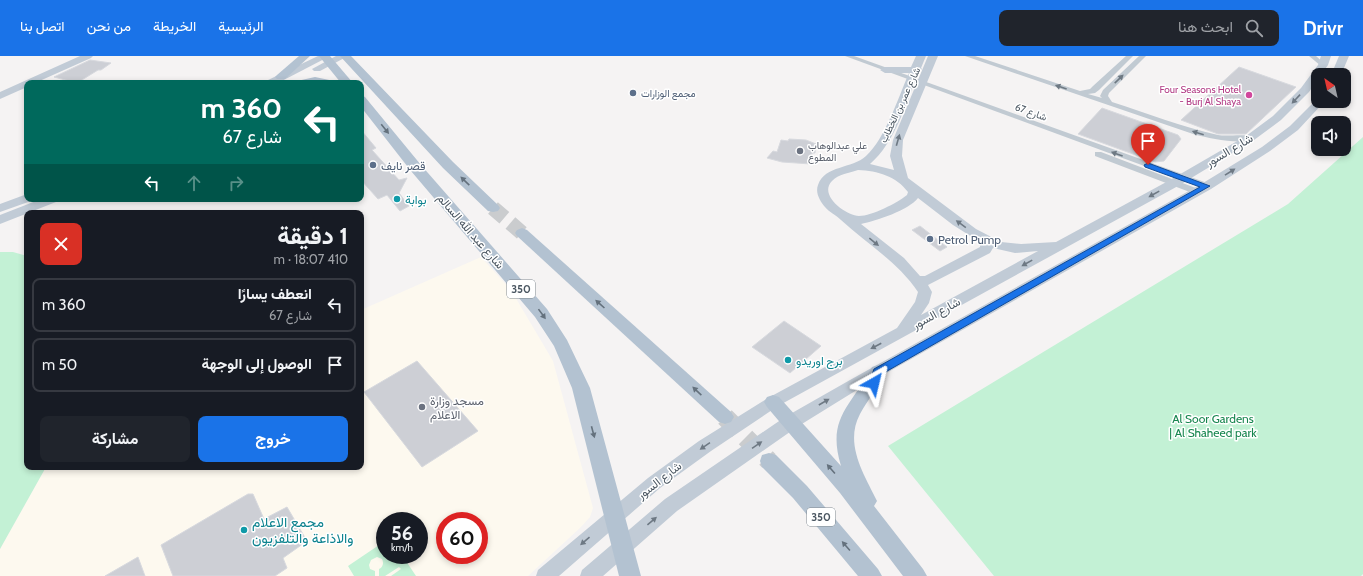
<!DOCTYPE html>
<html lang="ar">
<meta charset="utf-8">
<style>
:root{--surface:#171b24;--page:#20242c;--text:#f1f3f6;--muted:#9ea1a6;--line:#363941;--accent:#1a73e8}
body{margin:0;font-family:Cabin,Vazirmatn,sans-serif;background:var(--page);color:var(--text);direction:rtl;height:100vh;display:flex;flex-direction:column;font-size:15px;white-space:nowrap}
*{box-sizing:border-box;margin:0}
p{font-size:13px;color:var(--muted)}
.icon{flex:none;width:22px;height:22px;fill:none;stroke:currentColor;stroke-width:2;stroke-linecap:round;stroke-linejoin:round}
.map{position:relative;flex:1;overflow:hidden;direction:ltr}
.details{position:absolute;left:24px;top:154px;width:340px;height:260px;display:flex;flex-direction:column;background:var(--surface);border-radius:8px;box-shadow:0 2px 6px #0003;direction:rtl}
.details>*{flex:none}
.top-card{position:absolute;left:24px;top:24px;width:340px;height:122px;border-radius:8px;box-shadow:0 2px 6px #0003;direction:rtl;background:#00695c;color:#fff;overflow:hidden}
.needle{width:26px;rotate:326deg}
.buttons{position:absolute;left:1311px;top:12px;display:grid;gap:8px}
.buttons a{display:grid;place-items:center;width:40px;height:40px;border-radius:8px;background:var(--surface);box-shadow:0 2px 6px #0003;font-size:20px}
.speed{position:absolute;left:376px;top:456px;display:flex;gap:8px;font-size:20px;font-weight:700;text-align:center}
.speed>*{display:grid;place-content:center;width:52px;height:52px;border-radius:50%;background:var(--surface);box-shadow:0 2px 6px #0003;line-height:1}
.speed small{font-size:10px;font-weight:400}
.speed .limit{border:6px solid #d22;background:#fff;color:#111}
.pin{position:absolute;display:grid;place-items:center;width:34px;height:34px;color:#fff;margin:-41px -17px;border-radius:50% 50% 50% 0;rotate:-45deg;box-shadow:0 0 4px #0007}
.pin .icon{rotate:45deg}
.me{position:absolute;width:44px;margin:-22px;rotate:37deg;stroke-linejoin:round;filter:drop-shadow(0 0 3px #0008)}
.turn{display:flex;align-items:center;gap:14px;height:84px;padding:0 16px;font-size:18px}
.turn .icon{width:52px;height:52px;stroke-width:2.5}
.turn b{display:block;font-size:28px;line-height:34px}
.lanes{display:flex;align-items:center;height:38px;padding:0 16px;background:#0003;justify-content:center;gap:20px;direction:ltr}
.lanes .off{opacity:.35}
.round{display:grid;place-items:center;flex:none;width:42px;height:42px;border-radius:8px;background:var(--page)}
.head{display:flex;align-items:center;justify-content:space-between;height:68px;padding:0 16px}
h1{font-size:24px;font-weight:700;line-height:30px}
.action{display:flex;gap:8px;margin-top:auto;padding:8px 16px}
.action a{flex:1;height:46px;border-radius:8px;background:var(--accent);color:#fff;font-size:16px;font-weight:700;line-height:46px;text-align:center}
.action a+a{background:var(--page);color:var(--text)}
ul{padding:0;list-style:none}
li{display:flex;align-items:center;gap:12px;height:54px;margin:0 8px 6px;padding:0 8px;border:2px solid var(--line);border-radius:8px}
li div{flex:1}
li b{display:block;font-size:15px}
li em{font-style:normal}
header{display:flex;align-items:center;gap:24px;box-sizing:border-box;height:56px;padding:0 20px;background:var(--accent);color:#fff}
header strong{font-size:19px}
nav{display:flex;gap:22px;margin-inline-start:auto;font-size:14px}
.search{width:280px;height:36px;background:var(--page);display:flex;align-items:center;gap:10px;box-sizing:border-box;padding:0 14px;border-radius:8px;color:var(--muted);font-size:15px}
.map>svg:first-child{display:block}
.commercial{fill:#fdf9ef;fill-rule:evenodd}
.green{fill:#c3f1d5}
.building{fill:#cdcfd5;stroke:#d7d9de}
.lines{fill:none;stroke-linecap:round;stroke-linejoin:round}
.primary-tunnel-far1{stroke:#caccce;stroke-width:15;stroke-dasharray:15 8;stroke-linecap:butt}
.primary-tunnel{stroke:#caccce;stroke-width:19;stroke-dasharray:19 10;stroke-linecap:butt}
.street{fill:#c1cad2;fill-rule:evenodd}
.secondary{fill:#c1cbd6;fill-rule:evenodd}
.primary{fill:#b3c2d1;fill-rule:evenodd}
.oneway{fill:#6e7983}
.oneway2{fill:#6e7984}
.oneway3{fill:#64717d}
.route{fill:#1a73e8;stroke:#114b97}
.service-dot{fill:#5c6f8a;stroke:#fff;stroke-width:1.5}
.hotel-dot{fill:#d1479c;stroke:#fff;stroke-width:1.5}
.worship-dot{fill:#6b7280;stroke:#fff;stroke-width:1.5}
.culture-dot{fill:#0f9aa8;stroke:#fff;stroke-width:1.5}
.labels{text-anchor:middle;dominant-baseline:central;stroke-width:3;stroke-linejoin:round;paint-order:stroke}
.far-hotel-label{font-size:10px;fill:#b23c85;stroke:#fff;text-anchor:end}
.far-service-label{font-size:10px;fill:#4e5e75;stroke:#fff;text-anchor:start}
.far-street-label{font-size:10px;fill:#4a5661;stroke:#fff}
.far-worship-label{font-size:10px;fill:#5b616d;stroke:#fff;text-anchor:start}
.shield{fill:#fff;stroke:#808990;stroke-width:1}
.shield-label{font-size:11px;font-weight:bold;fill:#4a5661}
.street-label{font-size:12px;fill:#4a5661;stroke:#fff}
.service-label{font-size:12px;fill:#4e5e75;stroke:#fff;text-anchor:start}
.culture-label{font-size:12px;fill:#0d838f;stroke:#fff;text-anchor:start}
.worship-label{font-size:12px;fill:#5b616d;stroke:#fff;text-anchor:start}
.park-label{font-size:12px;fill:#17864f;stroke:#fff}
.near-culture-label{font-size:14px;fill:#0d838f;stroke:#fff;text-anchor:start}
</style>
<header>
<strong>Drivr</strong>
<div class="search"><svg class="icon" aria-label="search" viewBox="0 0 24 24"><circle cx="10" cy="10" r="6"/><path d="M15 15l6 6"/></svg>ابحث هنا</div>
<nav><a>الرئيسية</a><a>الخريطة</a><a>من نحن</a><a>اتصل بنا</a></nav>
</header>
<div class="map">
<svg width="1363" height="520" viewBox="0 0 1363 520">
<rect width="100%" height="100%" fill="#f5f3f3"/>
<path class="commercial" d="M481 201 511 234 553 305 593 452 590 461 581 471 528 520H0V493L46 411H361V254ZM385 465H419V499H385ZM445 465H479V499H445Z"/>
<g class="green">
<path d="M1363 81V518L1361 520H994L888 390 1288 148Z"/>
<path d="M0 196H13L27 200V411H46L0 493Z"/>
<path d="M385 485V499H402L416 520H391L401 513 399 511 385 520H379V513C383 511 384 507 382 503L377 501 371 504 369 509 370 513 375 515V520H354L348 510Z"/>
</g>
<g class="building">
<path d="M90 4 111 7 101 14H98L77 27 54 21Z"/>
<path d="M1239 11 1296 31 1246 78H1218L1181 64Z"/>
<path d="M1102 52 1178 79 1181 83 1164 105 1155 106 1078 78Z"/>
<path d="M361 74 376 92 372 94 399 124 407 122 399 137 409 150 400 155 387 139 378 143 361 124Z"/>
<path d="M789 83 806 84 816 88 815 97H812L811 108 782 106 767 102 773 95 777 96 781 84 788 85Z"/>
<path d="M920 170 947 191 940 195 912 174Z"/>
<path d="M784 265 821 290 790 317 752 291Z"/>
<path d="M417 305 478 375 422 411 364 336Z"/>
<path d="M248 438H253L264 463 287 451 307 485 283 502 287 512 275 520H173L161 489Z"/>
<path d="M138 501 145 520H105Z"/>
</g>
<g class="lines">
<path class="primary-tunnel-far1" d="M493 152 522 177"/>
<path class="primary-tunnel" d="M725 361 769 405"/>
<g class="street">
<path d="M845 0H854L1210 128 1211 130 1207 133 1204 132Z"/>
<path d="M965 0H975L1080 35 1090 33 1093 30 1126 0H1133L1099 34 1095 37 1088 38 1102 42 1100 40 1103 34 1139 0H1146L1109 37 1108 40 1112 46C1147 57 1182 71 1218 79 1227 81 1249 77 1254 82 1244 90 1209 82 1196 79Z"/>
<path d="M1309 0H1316L1326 9 1321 10Z"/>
<path d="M1095 96H1101L1201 134 1202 136 1198 139 1195 138 1095 100Z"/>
</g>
<g class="secondary">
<path d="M80 0H93L91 2 35 27H27V31L0 43V36Z"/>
<path d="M318 0H330L278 27H265L266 25Z"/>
<path d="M336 0H348L320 15H314L312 13Z"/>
<path d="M916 0H926L921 12 922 13 919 15C907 45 895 87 870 108L894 114 890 100 893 84 928 0H938L903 84 902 100 908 122 976 173 1001 186 1021 188 1056 186 1170 124 1246 80 1273 60 1301 32 1318 9 1321 0H1331L1328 9 1321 19H1318V23L1309 36 1281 64 1254 84 1178 130 778 350 711 395 660 432 559 520H536L538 514 648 422 699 385 768 342 897 272 915 246 918 236C898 206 867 188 841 164 836 159 829 156 825 151 820 145 815 137 818 129 825 109 852 113 866 100 885 83 898 42 909 17H885L880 14 885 11H911ZM858 114C878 115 896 120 908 136L907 139C897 147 872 160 859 160 846 160 818 139 832 125 838 118 850 117 858 114ZM918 142 953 169 980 186V191L925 220H920L904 202 861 168C876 165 909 154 918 142ZM993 192 1015 197 1038 195 921 259 929 247 932 236 928 229 990 197Z"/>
<path d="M1339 0H1349L1341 19H1331Z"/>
<path d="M1318 42V45H1325L1298 74 1270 95 1211 133 860 332 797 371 677 455 603 520H580L582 514 665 443 785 361 850 324 1203 127 1262 91 1290 70Z"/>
<path d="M27 138V143H32L31 145 0 156V148Z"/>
<path d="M41 143H58L56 146 0 168V159Z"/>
</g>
<g class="primary">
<path d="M299 0H310L285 23H277L275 21 277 19Z"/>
<path d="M319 0H330L353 27H341Z"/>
<path d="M340 0H351L453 106 498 149 500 152 498 155 493 156 488 155 443 112Z"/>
<path d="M315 21 334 25 336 27H295L297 25Z"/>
<path d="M361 39 365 41 421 109 547 253 567 284 590 332 641 520H619L572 332 554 290 535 261 411 115 361 51Z"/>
<path d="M522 172 527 174 731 356 734 361 731 366 725 368 719 366 517 180 515 177 517 174Z"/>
<path d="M878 309 884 311 887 316C879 331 868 343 860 358 844 388 864 418 877 445L874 450 923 513 927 520H903L840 437 767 351 764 346 767 341 773 339 779 341 841 410C826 361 852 350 872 311Z"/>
<path d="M769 397 776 399 807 430 878 513 882 520H858L793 442 762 411 760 405 762 399Z"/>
</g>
</g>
<defs><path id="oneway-solid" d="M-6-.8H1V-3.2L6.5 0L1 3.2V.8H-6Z"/></defs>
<g class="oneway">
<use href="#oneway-solid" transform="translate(1119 23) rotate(-44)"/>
<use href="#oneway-solid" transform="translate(1061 31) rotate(-161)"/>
<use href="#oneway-solid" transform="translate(1198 77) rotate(-163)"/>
<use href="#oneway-solid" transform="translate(1117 98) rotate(-160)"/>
</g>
<g class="oneway2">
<use href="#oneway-solid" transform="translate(1296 43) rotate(133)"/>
<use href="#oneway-solid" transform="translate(898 84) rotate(-74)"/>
<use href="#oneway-solid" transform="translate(1230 116) rotate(-32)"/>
<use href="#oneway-solid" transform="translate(1154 138) rotate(151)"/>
<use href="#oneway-solid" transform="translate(961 168) rotate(-144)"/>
<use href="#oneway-solid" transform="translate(874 186) rotate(39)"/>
<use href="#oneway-solid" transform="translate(1027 207) rotate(151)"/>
<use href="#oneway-solid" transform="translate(876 290) rotate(152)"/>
<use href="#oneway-solid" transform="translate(824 346) rotate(-30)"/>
<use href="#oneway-solid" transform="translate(757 389) rotate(-34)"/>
<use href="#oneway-solid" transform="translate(705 390) rotate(146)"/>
<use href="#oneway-solid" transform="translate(652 465) rotate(-40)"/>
<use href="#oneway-solid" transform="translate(585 485) rotate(139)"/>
</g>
<g class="oneway3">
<use href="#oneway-solid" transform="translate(385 73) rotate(51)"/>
<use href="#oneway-solid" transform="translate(465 125) rotate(-136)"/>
<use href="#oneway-solid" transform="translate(600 248) rotate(-138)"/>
<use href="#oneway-solid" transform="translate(542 258) rotate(54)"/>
<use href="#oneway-solid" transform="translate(697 335) rotate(-137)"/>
<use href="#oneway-solid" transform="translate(593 376) rotate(75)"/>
<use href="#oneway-solid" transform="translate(831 413) rotate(-131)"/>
<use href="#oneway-solid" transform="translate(846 490) rotate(-131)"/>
</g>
<path class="route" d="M1148 107 1210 130 882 318 877 330H870L869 327 874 313 1200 131 1145 111 1144 109Z"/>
<g class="service-dot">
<circle cx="633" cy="37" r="4"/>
<circle cx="373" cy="109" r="4"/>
<circle cx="930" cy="183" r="4"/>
</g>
<circle class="hotel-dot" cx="1249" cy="39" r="4"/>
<g class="worship-dot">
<circle cx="800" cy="95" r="4"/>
<circle cx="422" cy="351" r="4"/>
</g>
<g class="culture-dot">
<circle cx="397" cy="143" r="4"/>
<circle cx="788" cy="304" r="4"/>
<circle cx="244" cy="474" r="4"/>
</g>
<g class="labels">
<g class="far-hotel-label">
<text x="1241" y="33">Four Seasons Hotel<tspan x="1241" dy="12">- Burj Al Shaya</tspan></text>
</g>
<g class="far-service-label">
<text x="641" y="37">مجمع الوزارات</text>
</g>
<g class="far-street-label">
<text transform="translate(900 49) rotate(-65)">شارع عمر بن الخطاب</text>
<text transform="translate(1031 56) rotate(20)">شارع 67</text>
</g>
<g class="far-worship-label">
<text x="808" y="89">علي عبدالوهاب<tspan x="808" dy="12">المطوع</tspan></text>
</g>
<g class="shield">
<rect x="507" y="224" width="28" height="18" rx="3"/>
<rect x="807" y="452" width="28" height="18" rx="3"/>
</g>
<g class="shield-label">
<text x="521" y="233">350</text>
<text x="821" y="461">350</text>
</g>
<g class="street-label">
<text transform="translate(1229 94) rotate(-31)">شارع السور</text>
<text transform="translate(471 175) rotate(49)">شارع عبد الله السالم</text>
<text transform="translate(936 257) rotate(-29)">شارع السور</text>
<text transform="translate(659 424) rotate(-38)">شارع السور</text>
</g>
<g class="service-label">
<text x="381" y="109">قصر نايف</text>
<text x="938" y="183">Petrol Pump</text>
</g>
<g class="culture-label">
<text x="405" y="143">بوابة</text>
<text x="796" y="304">برج اوريدو</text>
</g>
<g class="worship-label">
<text x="430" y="344">مسجد وزارة<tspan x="430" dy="14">الاعلام</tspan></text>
</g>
<g class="park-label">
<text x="1213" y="362">Al Soor Gardens<tspan x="1213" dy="14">| Al Shaheed park</tspan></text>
</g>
<g class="near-culture-label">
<text x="252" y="466">مجمع الاعلام<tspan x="252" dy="16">والاذاعة والتلفزيون</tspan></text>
</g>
</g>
</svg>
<div class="buttons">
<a><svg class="needle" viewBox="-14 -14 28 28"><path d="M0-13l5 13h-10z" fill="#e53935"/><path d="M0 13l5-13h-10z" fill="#9ea1a6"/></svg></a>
<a><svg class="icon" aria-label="sound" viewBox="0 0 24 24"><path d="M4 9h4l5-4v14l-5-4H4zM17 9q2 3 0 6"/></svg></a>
</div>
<div class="speed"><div>56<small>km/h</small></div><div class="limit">60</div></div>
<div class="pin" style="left:1148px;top:109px;background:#d93025"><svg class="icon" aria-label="arrive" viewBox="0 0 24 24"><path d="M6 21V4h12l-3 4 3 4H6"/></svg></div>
<svg class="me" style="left:874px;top:327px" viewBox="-20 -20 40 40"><path d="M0-17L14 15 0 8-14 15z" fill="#1a73e8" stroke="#fff" stroke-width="4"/></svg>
<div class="top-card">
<div class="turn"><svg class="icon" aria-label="left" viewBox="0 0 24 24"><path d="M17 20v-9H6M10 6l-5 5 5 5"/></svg><div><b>360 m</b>شارع 67</div></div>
<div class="lanes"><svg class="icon" aria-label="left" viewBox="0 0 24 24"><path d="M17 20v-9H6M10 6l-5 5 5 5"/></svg><svg class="icon off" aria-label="ahead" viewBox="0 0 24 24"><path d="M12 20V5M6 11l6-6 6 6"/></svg><svg class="icon off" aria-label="right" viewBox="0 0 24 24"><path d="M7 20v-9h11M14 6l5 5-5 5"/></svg></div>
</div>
<section class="details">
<div class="head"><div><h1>1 دقيقة</h1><p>410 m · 18:07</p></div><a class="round" style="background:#d93025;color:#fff"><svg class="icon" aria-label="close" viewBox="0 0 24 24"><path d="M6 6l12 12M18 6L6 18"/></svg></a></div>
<ul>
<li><svg class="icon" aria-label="left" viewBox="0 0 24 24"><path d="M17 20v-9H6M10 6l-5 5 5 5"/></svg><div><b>انعطف يسارًا</b><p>شارع 67</p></div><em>360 m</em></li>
<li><svg class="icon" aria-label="arrive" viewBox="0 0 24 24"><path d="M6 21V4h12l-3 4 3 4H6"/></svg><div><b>الوصول إلى الوجهة</b></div><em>50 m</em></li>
</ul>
<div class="action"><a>خروج</a><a>مشاركة</a></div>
</section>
</div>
